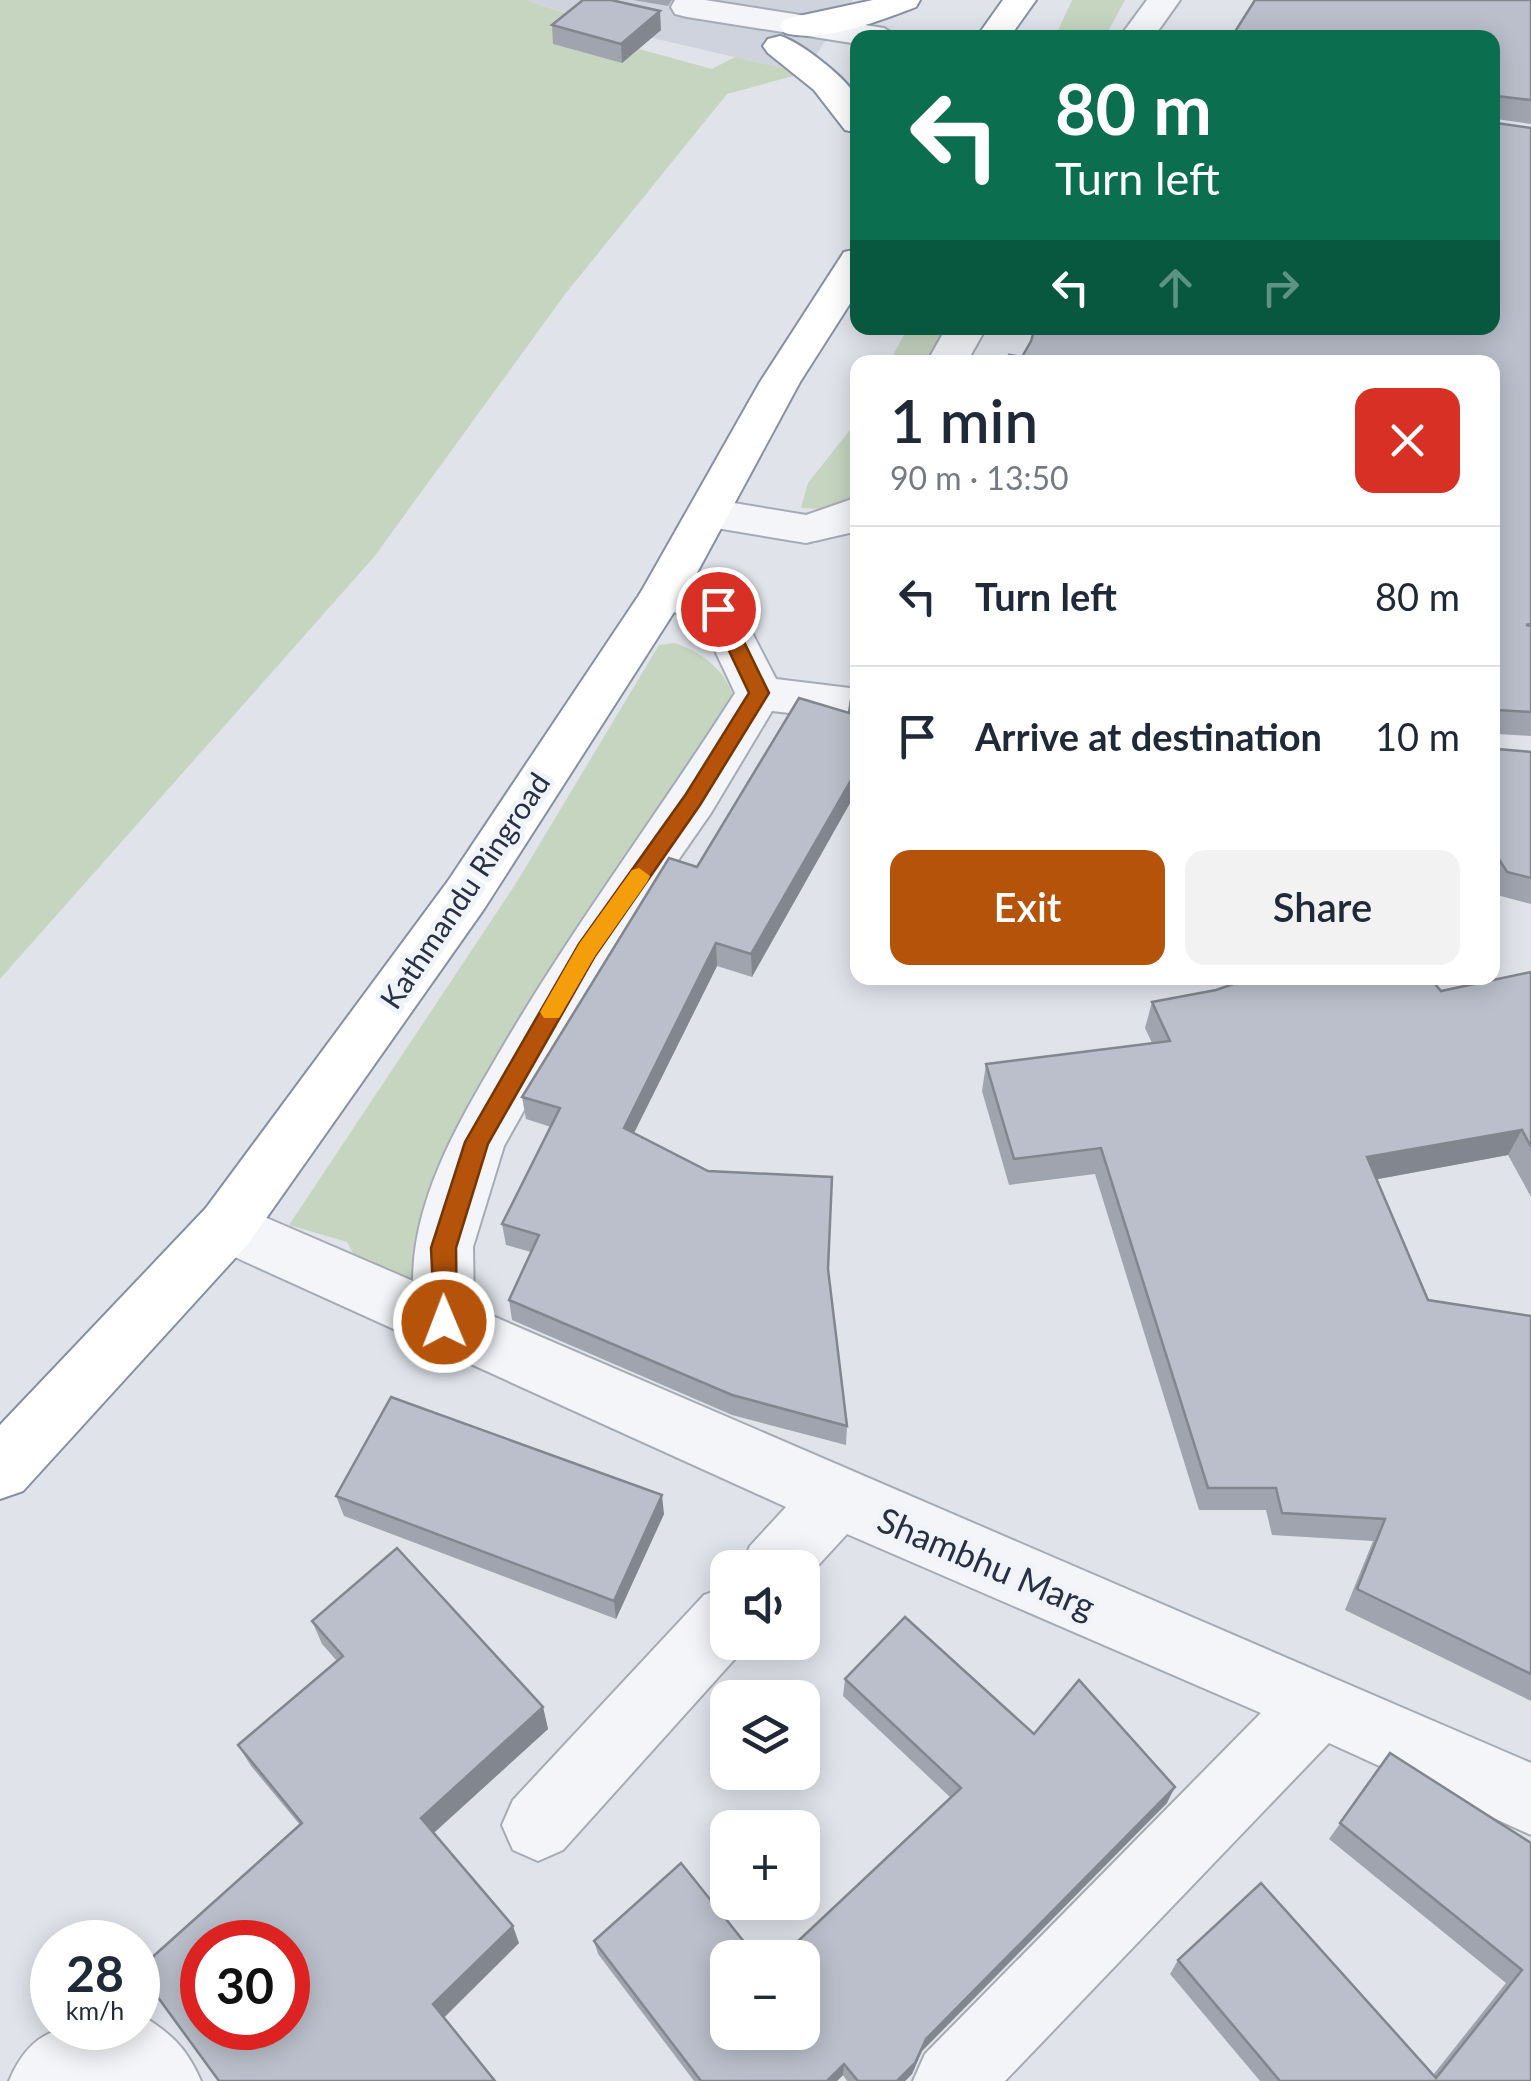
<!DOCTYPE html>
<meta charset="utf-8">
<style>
:root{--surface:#fff;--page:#f2f2f3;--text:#1f2937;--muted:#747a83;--line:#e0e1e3;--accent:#b45309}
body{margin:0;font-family:Lato,sans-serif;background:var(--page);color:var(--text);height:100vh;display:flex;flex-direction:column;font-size:38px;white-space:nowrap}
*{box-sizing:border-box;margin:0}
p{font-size:32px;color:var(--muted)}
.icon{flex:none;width:55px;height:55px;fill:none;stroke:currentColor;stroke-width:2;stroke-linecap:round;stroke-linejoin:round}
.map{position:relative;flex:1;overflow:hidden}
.drawer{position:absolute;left:850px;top:355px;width:650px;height:630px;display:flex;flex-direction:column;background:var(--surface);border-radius:20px;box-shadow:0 5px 25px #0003}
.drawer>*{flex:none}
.top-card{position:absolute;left:850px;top:30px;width:650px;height:305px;border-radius:20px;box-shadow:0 5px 25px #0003;background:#0b6e4f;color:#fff;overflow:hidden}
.controls{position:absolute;left:710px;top:1550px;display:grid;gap:20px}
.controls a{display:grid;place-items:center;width:110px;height:110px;border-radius:20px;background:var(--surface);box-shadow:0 5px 25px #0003;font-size:50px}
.speed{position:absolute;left:30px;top:1920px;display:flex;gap:20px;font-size:50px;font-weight:700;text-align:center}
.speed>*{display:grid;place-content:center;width:130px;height:130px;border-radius:50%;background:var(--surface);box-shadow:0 5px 25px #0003;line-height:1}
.speed small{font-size:25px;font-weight:400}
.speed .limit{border:15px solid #d22;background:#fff;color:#111}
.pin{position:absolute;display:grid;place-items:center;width:85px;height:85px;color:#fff;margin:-42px;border:5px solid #fff;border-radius:50%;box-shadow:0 2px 10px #0007}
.me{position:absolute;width:110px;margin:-55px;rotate:359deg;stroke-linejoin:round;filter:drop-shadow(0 0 8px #0008)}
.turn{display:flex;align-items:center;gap:35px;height:210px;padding:0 40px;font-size:45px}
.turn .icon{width:130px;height:130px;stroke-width:2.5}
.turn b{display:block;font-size:70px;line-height:85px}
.lanes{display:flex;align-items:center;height:95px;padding:0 40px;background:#0003;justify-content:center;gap:50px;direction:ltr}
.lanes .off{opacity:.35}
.round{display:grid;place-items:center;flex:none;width:105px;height:105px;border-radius:20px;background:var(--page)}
.head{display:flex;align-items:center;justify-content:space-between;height:170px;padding:0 40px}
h1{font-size:60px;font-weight:600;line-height:75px}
.cta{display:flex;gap:20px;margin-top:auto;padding:20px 40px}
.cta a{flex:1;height:115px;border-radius:20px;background:var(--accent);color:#fff;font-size:40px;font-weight:600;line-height:115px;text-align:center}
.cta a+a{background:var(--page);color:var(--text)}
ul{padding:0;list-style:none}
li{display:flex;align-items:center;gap:30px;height:140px;padding:0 40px;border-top:2px solid var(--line)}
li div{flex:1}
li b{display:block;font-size:38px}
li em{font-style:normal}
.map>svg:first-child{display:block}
.built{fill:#ced3dd}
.green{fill:#c5d5c0}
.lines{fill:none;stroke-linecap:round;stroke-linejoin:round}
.minor-casing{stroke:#a5aab5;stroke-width:4}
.highway-casing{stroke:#8690a3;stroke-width:4}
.minor{fill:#f3f5f8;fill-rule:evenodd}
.highway{fill:#fff;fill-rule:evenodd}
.wall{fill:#a0a4af}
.shaded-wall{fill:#82868e}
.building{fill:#babfcb;stroke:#82868e;stroke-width:2.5;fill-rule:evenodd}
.route{fill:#b45309;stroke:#753606;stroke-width:2.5}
.slow{fill:#f59e0b}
.labels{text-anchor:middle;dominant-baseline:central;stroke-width:10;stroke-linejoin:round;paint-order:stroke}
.street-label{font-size:30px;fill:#273044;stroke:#f0f3f8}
.near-street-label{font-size:35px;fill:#273044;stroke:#f0f3f8}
</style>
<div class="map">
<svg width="1531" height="2081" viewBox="0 0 1531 2081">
<rect width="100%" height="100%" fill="#e0e4ea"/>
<path class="built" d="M526 0H853L804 73 626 32Z"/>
<g class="green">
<path d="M0 0H526L583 19 554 44 622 63 639 49 712 69 735 57 804 73 727 94 566 293 374 557 0 979Z"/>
<path d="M1072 0H1125L1105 37H1055Z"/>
<path d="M908 328H947L932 362H889Z"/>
<path d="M857 421V505L842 510 801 508 808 483Z"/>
<path d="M675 643C704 653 728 672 735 703L555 990 425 1309 360 1266 347 1242 289 1225 515 885 659 645Z"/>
</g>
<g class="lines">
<defs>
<g id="minor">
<path d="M675 0H705L884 28 900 38H858V44L687 17 675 14 671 7Z"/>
<path d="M1147 0H1180L1153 38H1119Z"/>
<path d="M946 328H986L967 362H927Z"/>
<path d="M858 497V531L806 543 710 527 695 523 688 513 695 503 710 499 806 515Z"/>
<path d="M662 580 734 598 776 679 858 689V721L772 711 711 813 606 964 504 1146 473 1247 474 1308 1531 1763V1835L1329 1743 1005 2081H913L925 2054 1261 1713 847 1534 802 1583V1568H740L750 1546 786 1507 206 1244 198 1226 206 1208 227 1201 413 1281C413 1195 463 1115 505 1043 576 922 660 811 735 693L700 619 646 605 639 595 646 585Z"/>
<path d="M728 1586V1642H750L563 1850 538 1861 513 1850 502 1825 513 1800 704 1595Z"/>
<path d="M138 2013C169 2032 186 2046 201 2081H9C37 2015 76 2028 138 2028Z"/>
</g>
<g id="highway">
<path d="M873 0H920L916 7C879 21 824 43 785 33L780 26 785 19Z"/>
<path d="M1003 0H1036L1009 38H976Z"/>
<path d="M780 36C799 41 852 81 858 101 860 110 858 123 858 133L845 130 814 90 768 53 763 46 768 39Z"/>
<path d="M858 249V291L800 382 685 595 484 909 248 1244 23 1491 0 1499V1425L206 1208 448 881 641 592 760 382 844 252Z"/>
</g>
</defs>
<use href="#minor" class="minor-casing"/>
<use href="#highway" class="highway-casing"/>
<use href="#minor" class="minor"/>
<use href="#highway" class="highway"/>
</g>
<g class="wall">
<path d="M633 0H672L668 6Z"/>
<path d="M1531 0V124L1496 119V123L1531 128V736L1498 734V749L1531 751V904L1497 895 1492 887V362L1022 357 1492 38Z"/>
<path d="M552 25 661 30 622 63 553 44Z"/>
<path d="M858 700 752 977 717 966 634 1133 828 1269 847 1426 846 1445 732 1415 512 1320 509 1300 531 1252 506 1245 502 1224 551 1127 526 1119 522 1097 697 867 849 713Z"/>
<path d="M1531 972V1197L1508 1155 1377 1179 1428 1300 1531 1316V1701L1345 1610 1373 1541 1272 1535 1266 1510H1199L1095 1174 1009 1185 982 1091 986 1064 1152 1043 1145 1028 1152 1002 1216 990 1441 991Z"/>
<path d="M336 1496 664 1514 616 1619 344 1516Z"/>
<path d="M312 1621 543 1707 548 1729 434 1833 519 1943 444 2018 219 2081 300 1825 251 1766 238 1745 337 1661 322 1644Z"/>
<path d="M845 1679 1034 1734 1167 1803 922 2051 912 2074 905 2081H847L843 2075 837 2081H694L598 1954 594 1941 728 2032 951 1798 843 1696Z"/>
<path d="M1390 1753 1531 1843V2081H1260L1170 1974 1178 1960 1433 2075 1506 1983 1329 1839Z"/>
</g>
<g class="shaded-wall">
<path d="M660 11 661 30 622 63 621 44Z"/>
<path d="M858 768V789L752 977 751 954Z"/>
<path d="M716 943 717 966 626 1149 624 1128Z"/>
<path d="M1522 1130 1508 1155 1357 1183 1367 1157Z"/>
<path d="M662 1495 664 1514 616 1619 614 1601Z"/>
<path d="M543 1707 548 1729 429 1837 421 1818Z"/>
<path d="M1175 1787 1167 1803 922 2051 912 2074 905 2081H897L926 2039Z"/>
<path d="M513 1926 519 1943 441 2020 433 2004Z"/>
<path d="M844 2064 843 2075 837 2081H827Z"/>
</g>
<g class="building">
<path d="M583 0H611L660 11 621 44 552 25Z"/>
<path d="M1255 0H1531V100L1496 96V123L1531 128V624L1526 625 1531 626V712L1498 710V749L1531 752V878L1507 872 1492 848V362H1007L1009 355 1022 357 1031 341 1035 328H1492V38H1231Z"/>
<path d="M799 698 849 713 851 700H858V768L751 954 716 943 624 1128 708 1171 832 1177 828 1269 847 1426 732 1395 509 1300 539 1235 502 1224 560 1108 522 1097 669 858 697 867Z"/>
<path d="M1531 972V1147L1522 1130 1367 1157 1428 1300 1531 1316V1674L1357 1589 1385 1519 1282 1513 1276 1488H1208L1101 1148 1014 1159 986 1064 1170 1041 1152 1002 1216 990 1251 978H1430L1441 991Z"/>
<path d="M391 1397 662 1495 614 1601 336 1496Z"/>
<path d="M397 1548 543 1707 421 1818 513 1926 433 2004 495 2081H219L138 1970 302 1823 238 1745 343 1656 312 1621ZM202 1942H288V2028H202Z"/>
<path d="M905 1617 1034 1734 1079 1680 1175 1787 926 2039 915 2063 897 2081H858L844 2064 827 2081H701L594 1941 681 1863 757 1958H728V2032H802V1958H780L961 1788 845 1679Z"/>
<path d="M1390 1753 1531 1843V2081H1280L1178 1960 1261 1883 1436 2078 1522 1970 1340 1823Z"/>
</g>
<path class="route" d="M718 603 728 609 769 693 700 805 595 956 488 1144 456 1248 457 1322 453 1330H435L431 1248 465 1142 579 944 686 794 749 693 709 609Z"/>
<path class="slow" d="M639 868 650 876 647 882 595 956 559 1018H544L540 1012 579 944 632 870Z"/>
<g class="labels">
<g class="street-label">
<text transform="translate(464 890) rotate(-56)">Kathmandu Ringroad</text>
</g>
<g class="near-street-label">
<text transform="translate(987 1562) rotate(23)">Shambhu Marg</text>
</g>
</g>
</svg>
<div class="controls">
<a><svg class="icon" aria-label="sound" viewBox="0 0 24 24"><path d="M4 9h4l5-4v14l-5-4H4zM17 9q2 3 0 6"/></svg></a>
<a><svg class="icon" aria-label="layers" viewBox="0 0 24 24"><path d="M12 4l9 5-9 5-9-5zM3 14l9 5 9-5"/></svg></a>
<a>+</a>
<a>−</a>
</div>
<div class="speed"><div>28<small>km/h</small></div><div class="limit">30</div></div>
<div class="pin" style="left:718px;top:609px;background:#d93025"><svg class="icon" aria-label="arrive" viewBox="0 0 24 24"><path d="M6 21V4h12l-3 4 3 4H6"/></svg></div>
<svg class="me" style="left:444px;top:1322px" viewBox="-20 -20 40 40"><circle r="17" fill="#b45309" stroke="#fff" stroke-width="3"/><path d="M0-11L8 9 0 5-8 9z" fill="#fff"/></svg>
<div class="top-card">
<div class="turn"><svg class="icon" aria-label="left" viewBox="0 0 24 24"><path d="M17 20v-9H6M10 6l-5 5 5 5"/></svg><div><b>80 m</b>Turn left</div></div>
<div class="lanes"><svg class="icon" aria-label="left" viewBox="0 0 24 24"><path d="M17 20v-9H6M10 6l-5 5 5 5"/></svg><svg class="icon off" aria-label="ahead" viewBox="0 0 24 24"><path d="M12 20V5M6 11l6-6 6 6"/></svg><svg class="icon off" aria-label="right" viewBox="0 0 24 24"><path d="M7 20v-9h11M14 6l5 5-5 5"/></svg></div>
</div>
<section class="drawer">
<div class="head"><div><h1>1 min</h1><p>90 m · 13:50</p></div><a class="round" style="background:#d93025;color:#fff"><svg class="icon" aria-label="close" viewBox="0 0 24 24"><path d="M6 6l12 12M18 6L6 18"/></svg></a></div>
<ul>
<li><svg class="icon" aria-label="left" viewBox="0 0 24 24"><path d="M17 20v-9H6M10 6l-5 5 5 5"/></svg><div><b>Turn left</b></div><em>80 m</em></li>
<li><svg class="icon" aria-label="arrive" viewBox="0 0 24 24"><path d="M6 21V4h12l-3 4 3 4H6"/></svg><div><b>Arrive at destination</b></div><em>10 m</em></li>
</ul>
<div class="cta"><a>Exit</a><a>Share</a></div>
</section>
</div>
